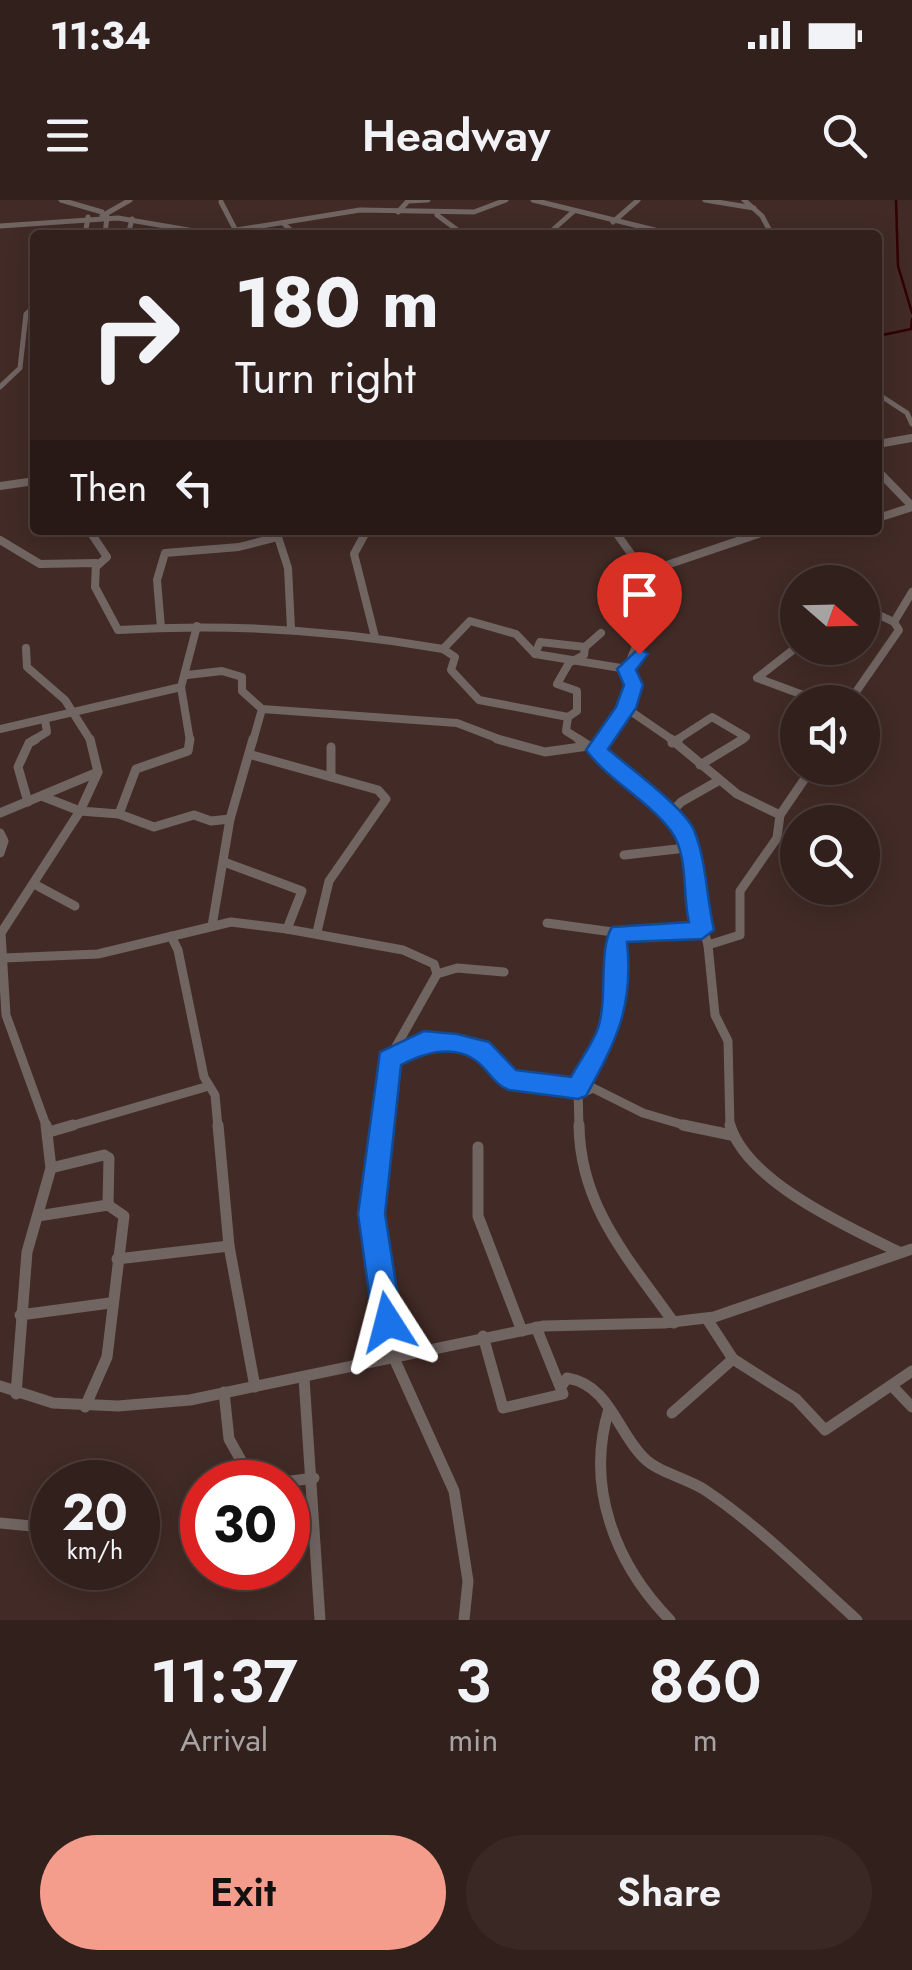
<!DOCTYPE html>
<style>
:root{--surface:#32201c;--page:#3a2825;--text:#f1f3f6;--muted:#a8a3a3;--line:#4d3e3b;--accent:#f49d8c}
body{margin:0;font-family:Jost,sans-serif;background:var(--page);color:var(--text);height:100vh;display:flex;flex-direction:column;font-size:38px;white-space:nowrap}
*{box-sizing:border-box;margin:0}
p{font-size:32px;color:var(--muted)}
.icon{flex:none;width:55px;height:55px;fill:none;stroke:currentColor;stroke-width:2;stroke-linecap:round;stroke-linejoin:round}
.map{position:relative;height:1420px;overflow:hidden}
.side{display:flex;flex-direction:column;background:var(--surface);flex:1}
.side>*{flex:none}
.hud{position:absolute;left:30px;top:30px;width:852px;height:305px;border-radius:10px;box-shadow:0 5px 25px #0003,0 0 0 2px var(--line);background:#32201c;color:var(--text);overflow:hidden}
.needle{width:65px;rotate:110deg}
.buttons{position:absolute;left:780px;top:365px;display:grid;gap:20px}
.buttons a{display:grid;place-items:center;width:100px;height:100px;border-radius:50%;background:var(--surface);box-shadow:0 5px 25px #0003,0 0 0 2px var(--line);font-size:50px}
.speed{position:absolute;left:30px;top:1260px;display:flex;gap:20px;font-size:50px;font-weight:700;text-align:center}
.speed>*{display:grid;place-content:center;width:130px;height:130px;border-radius:50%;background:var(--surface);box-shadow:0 5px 25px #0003,0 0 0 2px var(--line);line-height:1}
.speed small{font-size:25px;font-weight:400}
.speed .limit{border:15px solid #d22;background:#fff;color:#111}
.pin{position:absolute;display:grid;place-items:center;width:85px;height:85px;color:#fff;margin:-102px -42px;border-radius:50% 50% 50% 0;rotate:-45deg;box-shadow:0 0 10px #0007}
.pin .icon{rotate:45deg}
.me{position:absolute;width:110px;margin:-55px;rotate:351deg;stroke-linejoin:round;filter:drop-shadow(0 0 8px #0008)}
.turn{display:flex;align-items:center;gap:35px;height:210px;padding:0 40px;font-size:45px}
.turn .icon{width:130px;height:130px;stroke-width:2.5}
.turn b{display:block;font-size:70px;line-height:85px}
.then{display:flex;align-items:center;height:95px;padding:0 40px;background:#0003;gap:20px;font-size:38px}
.eta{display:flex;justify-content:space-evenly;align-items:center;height:170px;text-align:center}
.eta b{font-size:60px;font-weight:600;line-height:70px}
.primary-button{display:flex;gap:20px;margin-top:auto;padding:20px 40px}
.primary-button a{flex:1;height:115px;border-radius:60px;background:var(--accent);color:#111;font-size:40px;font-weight:600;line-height:115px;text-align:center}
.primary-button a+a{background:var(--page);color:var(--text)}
.status{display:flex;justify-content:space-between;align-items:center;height:70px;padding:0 50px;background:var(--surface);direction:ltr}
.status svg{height:28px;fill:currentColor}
header{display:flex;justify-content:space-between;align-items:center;height:130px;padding:0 40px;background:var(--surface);font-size:45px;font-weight:600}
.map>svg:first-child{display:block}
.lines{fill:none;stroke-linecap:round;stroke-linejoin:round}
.stream{stroke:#300200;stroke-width:2.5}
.street-far3{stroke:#716562;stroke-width:5}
.street-far2{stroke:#716562;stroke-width:8}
.street-far1{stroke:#716562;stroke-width:9}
.street{stroke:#716562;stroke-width:11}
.route{fill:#1a73e8;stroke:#114b97;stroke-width:2.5}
</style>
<div class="status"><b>11:34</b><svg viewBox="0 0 49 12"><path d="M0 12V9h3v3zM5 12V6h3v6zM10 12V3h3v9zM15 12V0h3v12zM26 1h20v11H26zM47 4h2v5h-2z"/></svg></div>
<header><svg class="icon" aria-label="menu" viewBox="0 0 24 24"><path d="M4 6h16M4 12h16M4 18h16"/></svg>Headway<svg class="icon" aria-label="search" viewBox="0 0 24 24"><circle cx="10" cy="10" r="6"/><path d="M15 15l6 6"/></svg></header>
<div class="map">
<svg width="912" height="1420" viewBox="0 0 912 1420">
<rect width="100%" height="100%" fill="#422b26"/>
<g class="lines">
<g class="stream">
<path d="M896 0 898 66 912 113"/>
<path d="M878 136 911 129 912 119"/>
</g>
<g class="street-far3">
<path d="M61 0 102 12"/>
<path d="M533 0 675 35"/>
<path d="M705 0 754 8"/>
<path d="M744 0 762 16 772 35"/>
<path d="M221 2 235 29"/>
<path d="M398 12 408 1 428 0"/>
<path d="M437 15 464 35"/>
<path d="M102 16 130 0"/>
<path d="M613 22 638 0"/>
<path d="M283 23 296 35"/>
<path d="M0 26 118 18 212 34 360 10 474 12 506 0"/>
<path d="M105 34 107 17"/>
<path d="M85 35 88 17"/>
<path d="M128 35 132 19"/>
<path d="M547 35 574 11"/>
<path d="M0 187 20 168 26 114 35 106"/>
<path d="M878 194 907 213 912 224"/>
</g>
<g class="street-far2">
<path d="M878 244 912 238"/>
<path d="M878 271 912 306"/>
<path d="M0 286 35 281"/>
<path d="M878 318 912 307"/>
<path d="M89 330 107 357 98 365"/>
<path d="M367 330 354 354 375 437"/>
<path d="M614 330 642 369 649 371"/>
<path d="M0 340 40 364 96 363 95 387 118 430C229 423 334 430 443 449L455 457 451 470 479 500 568 517"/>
<path d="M894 422 912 392"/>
<path d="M161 428 157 380 165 353 239 347 278 337 288 368 291 429"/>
<path d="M798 446 757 478 822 502"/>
<path d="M26 448 27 467 65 500 91 541"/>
<path d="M443 449 470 421 516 434 535 454 627 469"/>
<path d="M535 454 540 442 585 447"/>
<path d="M187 475 222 471 242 477V491L262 509 253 541"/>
<path d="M181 487 190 541"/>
<path d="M849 502 899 430 894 422 862 407"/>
<path d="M626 508 674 541"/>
<path d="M262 509 457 523 504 541"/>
<path d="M0 529 181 487 197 426"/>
<path d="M32 541 47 532 45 520"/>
<path d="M582 541 566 531 568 517 577 511V491L557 484 569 463 584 455 585 447 601 433"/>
<path d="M602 541C619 518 638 498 627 469L653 402 649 371 770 330"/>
<path d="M675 541 712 517 746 537 739 541"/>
</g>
<g class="street-far1">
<path d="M497 539 545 552 588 546"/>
<path d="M578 539 604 555 620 576 683 629 697 681 695 700 708 745 715 815 728 841 730 928"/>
<path d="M671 539 737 594 780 615"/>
<path d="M672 543 679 539"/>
<path d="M331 547V577"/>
<path d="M596 550 604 539"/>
<path d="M252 555 378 590 386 599 329 681 317 732"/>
<path d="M700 565 743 539"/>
<path d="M98 572 80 611 119 614 154 627 194 615 211 621 230 619"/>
<path d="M44 597 80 611 1 733 6 815 47 928"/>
<path d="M28 602 18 567 29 543 36 539"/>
<path d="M0 613 98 572 90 539"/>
<path d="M119 614 136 569 188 551 190 539"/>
<path d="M668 616 681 602 718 581"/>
<path d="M0 633 4 641 0 653"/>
<path d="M624 655 686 648"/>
<path d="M34 684 75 706"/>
<path d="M547 723 620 733"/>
<path d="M212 726 230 619 253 539"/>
<path d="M287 729 403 750 434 764 437 774"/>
<path d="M171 736 178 750 204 877 215 895 218 928"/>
<path d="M708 745 740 735V691L777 638 780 615 812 568"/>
<path d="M4 758 98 754 231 722 287 729 302 691 224 662"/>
<path d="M389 859 424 841 457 845 480 849 509 880 578 889 579 928"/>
<path d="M578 889 610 830 620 733 702 730"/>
<path d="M576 896 593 888 643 913 694 928"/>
<path d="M64 928 209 886"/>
<path d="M381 928 389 859 437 774 457 768 504 772"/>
</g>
<g class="street">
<path d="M218 925 229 1046 255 1187"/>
<path d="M382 925 371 1023 393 1156 454 1291 468 1381 464 1420"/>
<path d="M579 925C580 1007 629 1059 674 1123"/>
<path d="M683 925 731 935"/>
<path d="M730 925C747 982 848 1027 899 1052"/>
<path d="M49 932 73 925"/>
<path d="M478 947V1016L522 1131"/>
<path d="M51 968 104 955 109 958 108 1005"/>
<path d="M38 1016 108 1005 124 1016 107 1157 85 1207"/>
<path d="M117 1059 229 1046"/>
<path d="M20 1115 110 1103"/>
<path d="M707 1119 733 1159 796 1199 825 1230 912 1171"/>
<path d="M483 1136 503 1208 563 1194 536 1127"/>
<path d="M304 1178 320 1420"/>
<path d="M563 1184 567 1178C610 1185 617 1232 644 1258 659 1273 687 1278 705 1290 760 1327 808 1376 857 1420"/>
<path d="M0 1186 53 1203 118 1206 190 1200 544 1126 664 1123 714 1117 912 1049"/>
<path d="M893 1187 912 1207"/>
<path d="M224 1192 229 1239 252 1280 267 1282"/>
<path d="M16 1194 27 1052 51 968 46 925"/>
<path d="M609 1209C585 1286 615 1364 670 1420"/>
<path d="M672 1213 733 1159"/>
<path d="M284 1282 314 1278"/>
<path d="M0 1323 52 1328"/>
</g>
</g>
<path class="route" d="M639 448 648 454 636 470 643 485 636 508 608 549C628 567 684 607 694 630 707 663 706 696 714 730L702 739 627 742C634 807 616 841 586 896L578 899 509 890C492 884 487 866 472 858 449 845 422 854 401 865L385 1014 402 1122 398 1132 388 1136 377 1132 373 1122 358 1014 380 852 424 831 457 834 489 842 516 870 571 877C579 862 592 845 598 828 608 798 598 749 612 727L689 722C682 694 689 656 671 631 648 600 609 581 586 550L616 507 624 485 617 469Z"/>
</svg>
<div class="buttons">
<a><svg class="needle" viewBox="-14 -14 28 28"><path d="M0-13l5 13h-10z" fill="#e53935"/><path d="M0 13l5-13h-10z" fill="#a8a3a3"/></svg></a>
<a><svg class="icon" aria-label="sound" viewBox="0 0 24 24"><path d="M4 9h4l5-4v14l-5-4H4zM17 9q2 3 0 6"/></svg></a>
<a><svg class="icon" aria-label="search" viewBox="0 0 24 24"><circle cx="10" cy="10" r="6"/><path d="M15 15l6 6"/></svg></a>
</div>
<div class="speed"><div>20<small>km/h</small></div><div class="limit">30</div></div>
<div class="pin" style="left:639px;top:454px;background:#d93025"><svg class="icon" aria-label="arrive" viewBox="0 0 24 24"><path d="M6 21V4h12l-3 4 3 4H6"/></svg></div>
<svg class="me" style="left:388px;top:1122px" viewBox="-20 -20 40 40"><path d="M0-17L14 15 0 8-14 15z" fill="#1a73e8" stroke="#fff" stroke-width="4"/></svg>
<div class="hud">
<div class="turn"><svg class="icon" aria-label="right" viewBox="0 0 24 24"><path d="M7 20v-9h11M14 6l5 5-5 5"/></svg><div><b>180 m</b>Turn right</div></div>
<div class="then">Then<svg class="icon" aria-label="left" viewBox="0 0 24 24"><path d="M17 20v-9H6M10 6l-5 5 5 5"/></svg></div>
</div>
</div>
<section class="side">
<div class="eta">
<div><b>11:37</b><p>Arrival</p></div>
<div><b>3</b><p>min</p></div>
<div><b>860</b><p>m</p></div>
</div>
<div class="primary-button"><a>Exit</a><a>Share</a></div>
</section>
